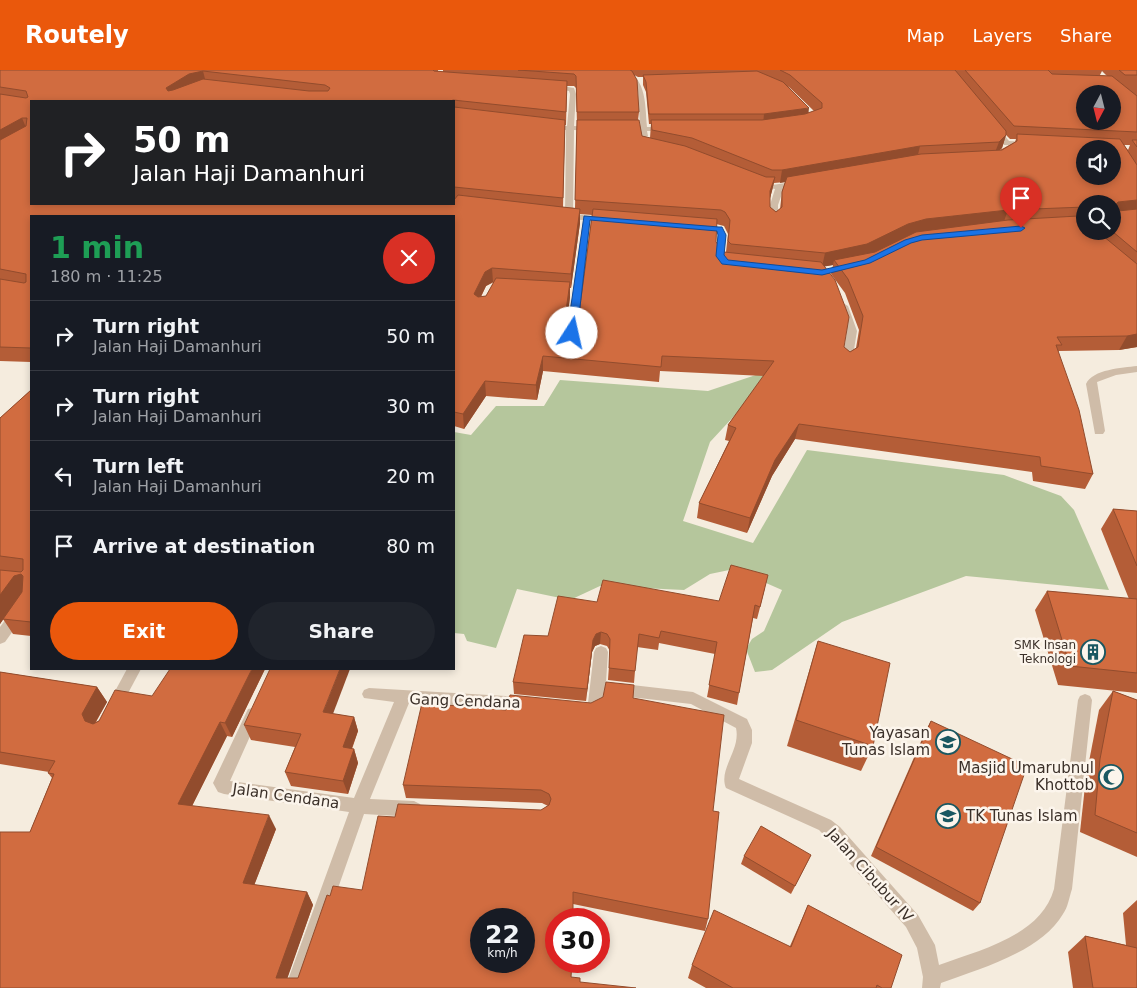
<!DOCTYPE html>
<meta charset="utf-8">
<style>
:root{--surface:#171b24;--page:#20242c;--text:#f1f3f6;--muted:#9ea1a6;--line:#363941;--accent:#ea580c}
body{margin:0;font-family:"DejaVu Sans",sans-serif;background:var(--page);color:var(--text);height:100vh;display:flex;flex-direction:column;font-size:19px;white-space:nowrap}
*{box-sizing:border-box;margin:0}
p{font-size:16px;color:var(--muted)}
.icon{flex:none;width:28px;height:28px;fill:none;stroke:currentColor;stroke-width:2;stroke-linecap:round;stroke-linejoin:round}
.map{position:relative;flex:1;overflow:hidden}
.details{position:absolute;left:30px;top:145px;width:425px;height:455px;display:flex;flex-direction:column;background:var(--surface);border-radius:0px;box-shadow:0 2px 8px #0003}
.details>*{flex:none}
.guide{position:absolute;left:30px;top:30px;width:425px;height:105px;border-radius:0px;box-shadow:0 2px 8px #0003;background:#202124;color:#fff;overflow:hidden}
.needle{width:32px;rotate:187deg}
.tools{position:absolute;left:1076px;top:15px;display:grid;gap:10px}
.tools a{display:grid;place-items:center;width:45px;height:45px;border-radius:50%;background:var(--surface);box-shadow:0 2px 8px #0003;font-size:25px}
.speed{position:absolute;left:470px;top:838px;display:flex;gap:10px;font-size:25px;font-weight:700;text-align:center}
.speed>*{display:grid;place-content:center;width:65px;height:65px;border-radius:50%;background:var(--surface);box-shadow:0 2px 8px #0003;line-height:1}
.speed small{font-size:12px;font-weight:400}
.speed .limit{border:8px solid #d22;background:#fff;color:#111}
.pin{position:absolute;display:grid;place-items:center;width:42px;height:42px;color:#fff;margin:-51px -21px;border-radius:50% 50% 50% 0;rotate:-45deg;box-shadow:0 0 5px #0007}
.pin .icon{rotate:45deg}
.me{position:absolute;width:55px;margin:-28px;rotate:10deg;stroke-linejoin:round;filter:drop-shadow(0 0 4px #0008)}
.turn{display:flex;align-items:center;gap:18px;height:105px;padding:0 20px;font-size:22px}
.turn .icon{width:65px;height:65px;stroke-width:2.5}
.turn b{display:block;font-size:35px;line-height:42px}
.round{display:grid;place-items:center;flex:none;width:52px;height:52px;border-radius:26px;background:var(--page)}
.overview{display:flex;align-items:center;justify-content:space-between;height:85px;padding:0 20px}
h1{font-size:30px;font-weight:700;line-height:38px;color:#1e9e55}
.button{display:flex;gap:10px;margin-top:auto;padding:10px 20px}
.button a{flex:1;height:58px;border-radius:30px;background:var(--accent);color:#fff;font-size:20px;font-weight:700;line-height:58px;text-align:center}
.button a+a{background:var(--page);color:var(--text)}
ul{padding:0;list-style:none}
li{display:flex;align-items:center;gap:15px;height:70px;padding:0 20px;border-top:1px solid var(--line)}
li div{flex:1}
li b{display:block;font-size:19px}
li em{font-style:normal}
header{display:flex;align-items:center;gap:30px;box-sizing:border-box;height:70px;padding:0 25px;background:var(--accent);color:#fff}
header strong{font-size:24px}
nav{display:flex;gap:28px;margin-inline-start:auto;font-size:18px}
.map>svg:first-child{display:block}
.green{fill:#b5c69c}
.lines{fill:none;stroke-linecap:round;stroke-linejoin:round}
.minor{fill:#cfbca8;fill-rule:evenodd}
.wall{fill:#b45d37;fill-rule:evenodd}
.shaded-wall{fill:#924c2d}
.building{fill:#d16c40;stroke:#924c2d;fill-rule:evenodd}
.route{fill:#1a73e8;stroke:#114b97}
.labels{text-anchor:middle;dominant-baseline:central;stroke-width:5;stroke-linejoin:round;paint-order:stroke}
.poi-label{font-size:12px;fill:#3b3029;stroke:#fcf5ec;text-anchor:end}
.near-street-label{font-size:15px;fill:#3b3029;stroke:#fcf5ec}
.near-poi-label{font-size:15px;fill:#3b3029;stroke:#fcf5ec;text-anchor:end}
</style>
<header>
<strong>Routely</strong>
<nav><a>Map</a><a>Layers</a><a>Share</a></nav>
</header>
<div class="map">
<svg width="1137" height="918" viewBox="0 0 1137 918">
<rect width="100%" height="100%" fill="#f5ecde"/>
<path class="green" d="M765 302 868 307 761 317 710 372 683 451 753 473 807 380 1004 405 1061 426 1074 440 1109 520 966 506 842 552 772 600 755 602 746 579 752 569 764 561 782 520 734 499 710 504 684 520 600 516 570 530 517 519 496 578 467 571 464 564 454 563V362L471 365 496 336H544L560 310 708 321Z"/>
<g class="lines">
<g class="minor">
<path d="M616 0C647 0 645 34 647 57H669V61H647L648 66 644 68 640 66V61H621V57H640L638 22 633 12Z"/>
<path d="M550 14 574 18 576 24 574 56 594 57 598 59 594 61 574 60 573 144 608 147 612 150 608 153 591 151 577 263 572 266 567 263 583 150 563 149 559 146 565 144 566 60 549 59 545 57 549 55 567 56 570 24 569 21 548 17 547 16Z"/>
<path d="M991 56H997L1009 71 1027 72 1031 74 1027 76 1004 75 991 60Z"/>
<path d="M756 111 772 115 800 111 804 113 784 118 778 135V151L774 154 770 151V135L775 119 756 115Z"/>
<path d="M701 154C729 158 727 158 724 186L729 192 728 194H722L716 186 718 165 716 161 698 159 697 157Z"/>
<path d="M843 233 848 236 857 261 852 292 847 295 842 292 847 261 838 236Z"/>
<path d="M1137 296V302L1116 305 1097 312 1105 361 1103 364H1095L1086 314C1093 299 1122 298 1137 296Z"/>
<path d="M31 521V536L5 572 0 574V557L26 522Z"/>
<path d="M601 576 606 578 608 582 606 612 693 622 747 649 752 660V673L739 709 831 750 840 757 918 845 935 875 939 895C980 880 1041 866 1054 819L1078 630 1080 626 1085 624 1090 626 1092 630 1072 819C1069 828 1068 837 1063 844 1041 882 979 899 941 913L940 918H922L923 907 917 878 906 857 828 769 819 760 726 718C718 699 741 680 736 658L691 634 604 624 600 641 586 646 581 645 579 640 581 635 588 633 594 582 596 578Z"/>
<path d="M127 599H141L119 640 114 642 109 640 107 636Z"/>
<path d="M369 618 524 627 529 629 531 633 529 637 524 639 409 633 370 729 414 731 420 734 422 739 420 744 414 747 364 744 303 918H285L349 742 224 724 218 722 213 713 248 639 253 638 258 639 260 644 230 711 354 728 394 632 364 628 362 624 364 620Z"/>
</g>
</g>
<g class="wall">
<path d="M0 0H438V1L443 2V0H1137V277L1119 280 1059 281 1058 282 1093 404 1085 419 1033 411 1032 402 795 369 772 406 747 463 697 448 699 433 729 371 725 370 728 355 764 306 660 301 659 312 543 301 537 330 486 326 464 359 454 356V146H31V292L0 291ZM1102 1 1107 6 1100 5ZM634 5 638 7H643V15L646 22 649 54H651L650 68 642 66 638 50 639 42ZM567 16H574L576 18 577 54 575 138 563 137 565 55H566ZM788 16 814 41 809 43ZM31 31H454V134H31ZM1006 65 1010 69H1016L1015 72 1000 80 1002 78ZM1124 75H1130L1128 80ZM785 112 782 122 780 139 776 142 770 137V128L774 113ZM1085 134H1112V161H1085L1083 150H1085ZM580 144 592 145 578 251 568 252 567 250 570 227V218H571L580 153ZM716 154 724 156 728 164 726 182H724L716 172ZM833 195 831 204 845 223 859 260 856 278 850 282 844 277 825 196ZM494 212 486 226 481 227 486 216Z"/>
<path d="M31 320V566L13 564 3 549 0 554V348Z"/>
<path d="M1113 439 1137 441V623L1058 615 1035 540 1047 521 1129 529 1101 459Z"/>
<path d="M765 518 757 549 753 548 739 623 737 635 707 627 715 584 659 573 658 580 637 577 634 613 608 610 610 581 607 576 600 574 595 576 592 582 586 631 514 624 513 612 548 566 597 532 719 531Z"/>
<path d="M818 571 873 676 861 701 787 676 810 598Z"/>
<path d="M265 599 232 667 227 666 192 736 276 759 254 815 307 822 313 835 287 908H298L330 826 362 820 395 747 541 740 548 736 542 733 406 728 403 715 506 640 591 633 633 628 713 741 708 849 705 861 573 834 571 907 0 918 30 762 52 708 48 703 49 702 0 694V602L97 617 107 632 96 652 152 626Z"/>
<path d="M1113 621 1137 630V787L1080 762 1086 707 1099 640Z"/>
<path d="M333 644 354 647 358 661 352 679H354L358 693 348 724 291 716 285 702 295 677 251 670 244 655Z"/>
<path d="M931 651 980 833 973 841 871 786 926 660Z"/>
<path d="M811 785 791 824 741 794 744 786Z"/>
<path d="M1137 830V918H1073L1068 882 1085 866 1126 875 1123 843Z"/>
<path d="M808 835 891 918H706L688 908 692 895 790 876Z"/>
</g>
<g class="shaded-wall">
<path d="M203 1 206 13 170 31 166 18 189 4Z"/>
<path d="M809 38 808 47 763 54 764 44Z"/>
<path d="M22 48 27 60 0 77V60Z"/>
<path d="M1006 65 1002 78 994 85 999 72Z"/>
<path d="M920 76 917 89 780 113 782 100Z"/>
<path d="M775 107 772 121 768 135 770 121Z"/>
<path d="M1137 130V143L1112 146 1116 134 1118 132Z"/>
<path d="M580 139V153L571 218V204Z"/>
<path d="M1008 140 1003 154 863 188 834 190 833 195 822 197 825 183 908 154 926 149Z"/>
<path d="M492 198 493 212 486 216 475 238 474 224 485 202Z"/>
<path d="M570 212V227L565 263V248Z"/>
<path d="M1137 264V277L1119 280 1127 266Z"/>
<path d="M543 286V301L537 330 536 315Z"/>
<path d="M485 311 486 326 464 359 463 344Z"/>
<path d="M799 354 795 369 772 406 747 463 750 448 775 390Z"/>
<path d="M21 504 31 519 24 521 0 554V525L14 506Z"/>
<path d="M601 562 600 574 595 576 592 582 586 631 587 619 593 570 596 564Z"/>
<path d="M252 599H265L232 667 225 653Z"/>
<path d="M340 599H350L328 657 323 642Z"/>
<path d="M97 617 107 632 92 658 85 651 82 644Z"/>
<path d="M354 647 358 661 347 691 343 677Z"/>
<path d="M220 652 227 666 186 748 178 734Z"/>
<path d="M354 679 358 693 348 724 343 711Z"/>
<path d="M269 745 276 759 250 826 243 813Z"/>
<path d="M307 822 313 835 284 918 276 908Z"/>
</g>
<g class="building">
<path d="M0 0H433L434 1 567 11 566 42 453 30 451 31H31V134H454V130L458 125 580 139 571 204 492 198 485 202 474 224 478 227 486 226 496 208 570 212 565 248 568 252 578 251 593 139 717 149 716 172 724 182 821 192 835 210 849 247 844 277 850 282 858 277 863 246 848 209 834 190 875 182 916 162 1008 150 1078 146 1085 152V161H1097L1137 194V264L1127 266 1057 267 1062 275H1056L1079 340 1093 404 1041 396 1040 387 799 354 775 390 750 448 699 433 736 358 728 355 774 291 662 286 661 297 543 286 536 315 485 311 463 344 454 342V146H31V278L0 277V209L24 213 26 212V204L0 199V70L26 56 27 48H22L0 60V24L26 28 28 27 26 21 0 17ZM203 1 325 15 330 18 328 21H309L203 9 173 20 168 21 166 18 189 4Z"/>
<path d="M518 0H630L632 1 637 10 639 42H577L576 6 574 4Z"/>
<path d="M780 0H955L1006 61V65L999 72 920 76 782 100H772L692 68 652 60 651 50H762L805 44 822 38V33L790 5Z"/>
<path d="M965 0H1048L1052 4 1112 6 1137 26V62L1014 56ZM1085 24H1112V51H1085Z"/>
<path d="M1119 0H1137V5H1125Z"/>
<path d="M757 1 783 12 809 38 764 44H649L646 12 643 5Z"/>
<path d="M454 37 565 50 563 128 454 117Z"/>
<path d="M577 50H639L642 66 685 76 766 107H775L770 121V137L776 142 782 137V122L787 107 921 84 1002 80 1017 71V64L1120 69 1137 95V130L1118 132 1116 134 1118 141 1137 139V182L1112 161V134H1085V137L1008 140 926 149 908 154 867 174 825 183 731 174 728 171 730 150 725 142 721 140 575 130ZM1085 79H1112V106H1085Z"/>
<path d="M1132 70H1137V77Z"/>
<path d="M31 320V552L3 549 22 522 23 506 21 504 14 506 0 525V500L21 502 23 500V489L0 486V348Z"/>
<path d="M1113 439 1137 441V496Z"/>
<path d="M731 495 768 505 760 537 755 535 739 623 709 615 717 572 661 561 659 568 639 564 635 601 609 598 610 569 607 564 601 562 596 564 593 570 587 619 513 612 524 565 548 566 558 526 597 532 603 510 719 531Z"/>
<path d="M1047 521 1137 529V603L1070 596Z"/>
<path d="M818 571 890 593 873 676 796 650Z"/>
<path d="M170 599H252L225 653 220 652 178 734 269 745 243 813 307 822 276 908H298L327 825 330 826 333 816 362 820 378 746 395 747 398 734 541 740 549 735 551 729 549 724 541 720 403 715 422 633 506 640 510 625 591 633 603 627 606 612 634 615 633 628 724 645 713 741 719 742 708 849 573 822V849H556V891H572L571 907 580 908V912L636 918H0V762H30L54 704 48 703 55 691 0 682V602L97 617 82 644 85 651 93 654 99 651 115 620 152 626ZM481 849H524V891H481Z"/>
<path d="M270 599H340L323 642 354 647 343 677 354 679 343 711 285 702 301 664 244 655Z"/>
<path d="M1113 621 1137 630V763L1095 745 1100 689Z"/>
<path d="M931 651 1027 696 980 833 876 777Z"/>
<path d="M761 756 811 785 795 816 744 786Z"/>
<path d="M808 835 902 885 891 918H882L877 915 876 918H733L692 895 714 840 791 877Z"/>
<path d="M1085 866 1137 878V918H1093Z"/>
</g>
<path class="route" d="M584 146 719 157H722L726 165 724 185 728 190 822 200 865 190 905 170 922 165 1021 156 1025 158 1021 161 922 170 911 173 870 193 822 205 722 194 716 186 718 165 717 161 590 150 577 263 572 266 567 263Z"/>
<defs>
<symbol id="building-ring" viewBox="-11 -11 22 22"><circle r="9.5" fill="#fcf5ec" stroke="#1a5861" stroke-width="1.5"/><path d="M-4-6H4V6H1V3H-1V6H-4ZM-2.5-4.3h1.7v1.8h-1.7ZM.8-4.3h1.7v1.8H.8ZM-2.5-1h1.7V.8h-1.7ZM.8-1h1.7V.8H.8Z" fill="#1a5861"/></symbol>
<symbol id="school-ring" viewBox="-11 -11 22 22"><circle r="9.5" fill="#fcf5ec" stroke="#1a5861" stroke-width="1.5"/><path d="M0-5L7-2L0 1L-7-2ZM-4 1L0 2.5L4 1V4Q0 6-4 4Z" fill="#1a5861"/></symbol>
<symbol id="mosque-ring" viewBox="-11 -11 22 22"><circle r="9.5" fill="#fcf5ec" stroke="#1a5861" stroke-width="1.5"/><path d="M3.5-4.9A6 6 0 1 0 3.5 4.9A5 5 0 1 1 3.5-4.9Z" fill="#1a5861"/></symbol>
</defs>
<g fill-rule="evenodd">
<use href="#building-ring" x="1079" y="568" width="28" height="28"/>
<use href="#school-ring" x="934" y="658" width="28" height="28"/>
<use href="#mosque-ring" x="1097" y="693" width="28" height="28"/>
<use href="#school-ring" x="934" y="732" width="28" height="28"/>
</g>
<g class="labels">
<g class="poi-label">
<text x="1076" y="575">SMK Insan<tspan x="1076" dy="14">Teknologi</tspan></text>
</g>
<g class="near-street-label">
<text transform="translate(465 631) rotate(2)">Gang Cendana</text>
<text transform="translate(286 726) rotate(8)">Jalan Cendana</text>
<text transform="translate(870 805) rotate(48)">Jalan Cibubur IV</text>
</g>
<g class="near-poi-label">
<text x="930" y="663">Yayasan<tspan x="930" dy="17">Tunas Islam</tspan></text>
<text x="1094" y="698">Masjid Umarubnul<tspan x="1094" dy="17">Khottob</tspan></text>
<text x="966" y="746" text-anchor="start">TK Tunas Islam</text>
</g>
</g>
</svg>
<div class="tools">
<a><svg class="needle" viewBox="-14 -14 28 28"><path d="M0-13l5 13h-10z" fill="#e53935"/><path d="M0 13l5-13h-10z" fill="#9ea1a6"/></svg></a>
<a><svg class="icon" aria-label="sound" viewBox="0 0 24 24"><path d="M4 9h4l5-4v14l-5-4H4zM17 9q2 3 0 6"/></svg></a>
<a><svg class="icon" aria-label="search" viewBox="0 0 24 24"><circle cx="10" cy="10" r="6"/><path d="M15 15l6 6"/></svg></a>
</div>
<div class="speed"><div>22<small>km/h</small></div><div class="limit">30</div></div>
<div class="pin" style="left:1021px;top:158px;background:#d93025"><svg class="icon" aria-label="arrive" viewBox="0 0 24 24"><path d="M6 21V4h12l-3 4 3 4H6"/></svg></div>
<svg class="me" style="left:572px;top:263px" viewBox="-20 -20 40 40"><circle r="19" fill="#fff"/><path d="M0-13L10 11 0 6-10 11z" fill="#1a73e8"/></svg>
<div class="guide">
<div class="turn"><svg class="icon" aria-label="right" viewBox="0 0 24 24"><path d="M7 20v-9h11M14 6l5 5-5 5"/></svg><div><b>50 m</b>Jalan Haji Damanhuri</div></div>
</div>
<section class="details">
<div class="overview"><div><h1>1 min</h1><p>180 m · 11:25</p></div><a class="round" style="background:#d93025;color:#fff"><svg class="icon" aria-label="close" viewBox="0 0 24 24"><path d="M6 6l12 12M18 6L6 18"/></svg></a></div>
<ul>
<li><svg class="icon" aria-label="right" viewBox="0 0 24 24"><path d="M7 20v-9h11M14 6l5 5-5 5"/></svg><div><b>Turn right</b><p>Jalan Haji Damanhuri</p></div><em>50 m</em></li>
<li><svg class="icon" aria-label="right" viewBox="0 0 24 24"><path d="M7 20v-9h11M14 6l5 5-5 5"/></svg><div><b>Turn right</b><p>Jalan Haji Damanhuri</p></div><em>30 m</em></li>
<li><svg class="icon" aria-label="left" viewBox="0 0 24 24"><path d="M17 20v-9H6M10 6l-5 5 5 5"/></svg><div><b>Turn left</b><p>Jalan Haji Damanhuri</p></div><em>20 m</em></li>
<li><svg class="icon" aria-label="arrive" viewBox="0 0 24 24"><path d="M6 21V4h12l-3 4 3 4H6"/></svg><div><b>Arrive at destination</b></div><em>80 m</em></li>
</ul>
<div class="button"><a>Exit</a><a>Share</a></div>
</section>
</div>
